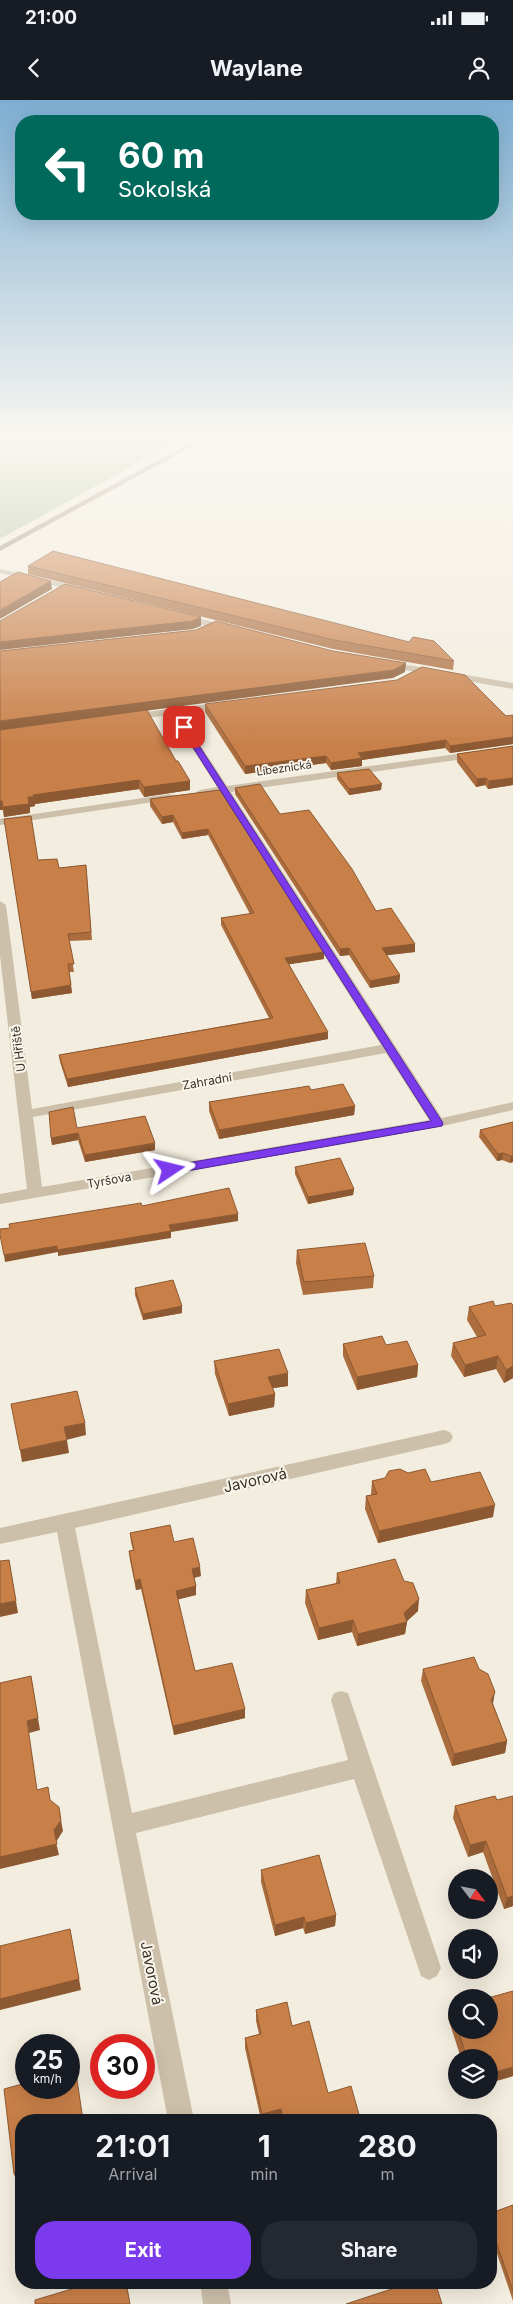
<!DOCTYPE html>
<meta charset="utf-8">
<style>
:root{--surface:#171b24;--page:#242831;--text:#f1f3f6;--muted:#9ea1a6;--accent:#7c3aed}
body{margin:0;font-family:Inter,sans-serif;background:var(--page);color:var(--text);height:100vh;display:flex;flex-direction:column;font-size:19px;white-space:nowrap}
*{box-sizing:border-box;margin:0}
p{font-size:16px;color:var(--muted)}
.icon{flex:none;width:28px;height:28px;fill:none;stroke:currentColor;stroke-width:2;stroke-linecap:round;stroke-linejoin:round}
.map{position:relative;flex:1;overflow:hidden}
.panel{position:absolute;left:15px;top:2014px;width:482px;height:175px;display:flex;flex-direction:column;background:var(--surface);border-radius:20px;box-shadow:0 5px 20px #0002}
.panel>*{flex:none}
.guide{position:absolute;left:15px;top:15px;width:484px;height:105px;border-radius:20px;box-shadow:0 5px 20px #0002;background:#00695c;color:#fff;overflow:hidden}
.needle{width:32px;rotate:122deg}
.fabs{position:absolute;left:448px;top:1769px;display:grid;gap:10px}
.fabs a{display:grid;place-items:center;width:50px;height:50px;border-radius:50%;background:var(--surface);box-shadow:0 5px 20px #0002;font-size:25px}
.speed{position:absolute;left:15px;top:1934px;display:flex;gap:10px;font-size:25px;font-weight:700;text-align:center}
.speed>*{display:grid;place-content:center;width:65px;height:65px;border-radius:50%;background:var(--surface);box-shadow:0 5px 20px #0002;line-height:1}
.speed small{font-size:12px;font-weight:400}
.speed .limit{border:8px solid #d22;background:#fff;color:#111}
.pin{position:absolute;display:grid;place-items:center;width:42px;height:42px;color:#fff;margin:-21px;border-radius:10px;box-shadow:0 2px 8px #0006}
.me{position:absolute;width:55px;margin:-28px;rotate:80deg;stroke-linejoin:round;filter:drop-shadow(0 0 4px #0008)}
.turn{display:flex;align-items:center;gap:18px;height:105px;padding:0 20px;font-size:22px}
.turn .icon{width:65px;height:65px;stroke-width:2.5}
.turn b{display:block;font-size:35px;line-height:42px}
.eta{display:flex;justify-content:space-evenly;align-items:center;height:85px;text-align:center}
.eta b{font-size:30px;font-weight:700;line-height:35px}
.primary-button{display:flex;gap:10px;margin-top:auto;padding:10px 20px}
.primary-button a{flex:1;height:58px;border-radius:20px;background:var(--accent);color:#fff;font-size:20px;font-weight:700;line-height:58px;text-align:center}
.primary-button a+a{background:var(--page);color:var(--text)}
.status{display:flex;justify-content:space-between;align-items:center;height:35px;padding:0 25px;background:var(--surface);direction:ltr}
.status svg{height:14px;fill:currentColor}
header{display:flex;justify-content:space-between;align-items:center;height:65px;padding:0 20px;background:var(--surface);font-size:22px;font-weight:700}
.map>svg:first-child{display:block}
.green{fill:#b0c39e}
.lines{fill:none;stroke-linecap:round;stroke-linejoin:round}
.street{fill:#ccc0aa;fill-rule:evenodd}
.secondary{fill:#a08f7b;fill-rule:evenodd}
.wall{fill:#ac6d3e}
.shaded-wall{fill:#8c5932}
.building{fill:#c87f48;stroke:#8c5932}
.route{fill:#7c3aed;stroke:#51269a}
.labels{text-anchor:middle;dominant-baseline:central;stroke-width:4;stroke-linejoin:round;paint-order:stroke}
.far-street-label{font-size:11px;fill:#39312a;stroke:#faf6eb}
.street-label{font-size:12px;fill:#39312a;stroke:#faf6eb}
.near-street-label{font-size:15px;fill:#39312a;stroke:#faf6eb}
</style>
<div class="status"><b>21:00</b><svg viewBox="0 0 49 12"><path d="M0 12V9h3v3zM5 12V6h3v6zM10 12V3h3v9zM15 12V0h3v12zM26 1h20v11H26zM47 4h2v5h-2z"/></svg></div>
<header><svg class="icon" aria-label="back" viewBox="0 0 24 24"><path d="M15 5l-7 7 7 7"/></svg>Waylane<svg class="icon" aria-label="person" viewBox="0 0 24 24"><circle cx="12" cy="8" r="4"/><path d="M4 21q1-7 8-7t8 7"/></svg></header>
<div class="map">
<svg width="513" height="2204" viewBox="0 0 513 2204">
<rect width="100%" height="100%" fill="#f3eddf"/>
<path class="green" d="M0 339H181L0 439Z"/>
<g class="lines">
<g class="street">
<path d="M0 469 84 488 85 490 81 492 0 473Z"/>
<path d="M183 514 232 527 233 529 229 532 180 519V515Z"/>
<path d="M385 561 513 583V589L382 566V562Z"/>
<path d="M224 602 227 603V607L180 614 227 686 513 646V652L231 692 442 1018 513 1002V1010L438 1027 0 1104V1094L27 1089 0 856V801L6 805 32 1009 381 945 221 693 200 696 195 693 200 690 217 687 171 615 130 620 125 617 130 614ZM386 953 429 1020 42 1087 33 1017Z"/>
<path d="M170 694 174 695V699L0 725V719Z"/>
<path d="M444 1330 450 1332 453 1337 450 1342 444 1344 75 1428 132 1713 348 1660 331 1600 334 1593 341 1591 348 1593 441 1868 437 1876 429 1880 421 1876 354 1679 136 1733 194 2020H168L57 1432 0 1444V1428Z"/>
<path d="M200 2182H227L231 2204H203Z"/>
</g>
<path class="secondary" d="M197 339H206L0 451V446Z"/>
</g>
<g class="wall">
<path d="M28 466 454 561 453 570 333 549 28 474Z"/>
<path d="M205 604 506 616 513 615V644L450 653 445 648 400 654 362 660V666L331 670 326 663 245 674 205 612Z"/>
<path d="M0 630 176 661 190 681V690L144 697 139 689 35 704V706L30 707V713L4 717 3 710H0Z"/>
<path d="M513 646V685L488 689 485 685 476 687 457 662V654Z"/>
<path d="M337 673 381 690 349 695 337 679Z"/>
<path d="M235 688 280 714 376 811 415 844V852L386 855 400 875 399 883 370 888 349 855 340 856 235 694Z"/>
<path d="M220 690 324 852V859L289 864 328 939 68 987 60 962 59 955 269 918 221 825V818L250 814 208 735 182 739 173 722 162 724 150 706V699Z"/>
<path d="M4 719 38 760 59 768 86 765 92 840 69 841 74 872H69L72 893 32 899Z"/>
<path d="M311 990 355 1006 354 1015 219 1039 209 1011V1002Z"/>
<path d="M513 1022V1062L510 1063 502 1060 497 1061 479 1037 480 1030Z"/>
<path d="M77 1028 155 1043V1050L85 1062 78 1040 52 1045 51 1038Z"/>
<path d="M295 1067 354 1089 353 1095 308 1104 295 1074Z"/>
<path d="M297 1150 374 1176 373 1188 303 1195 296 1163Z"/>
<path d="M135 1188 182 1206V1213L143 1220 135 1195Z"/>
<path d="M513 1205V1278L504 1283 496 1269 464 1277 451 1256 453 1243 477 1237 467 1220 469 1207Z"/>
<path d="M343 1244 386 1245 418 1265 417 1277 357 1290 343 1256Z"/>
<path d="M214 1261 288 1286 272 1288 275 1294 274 1307 229 1316 215 1274Z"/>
<path d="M408 1373 431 1382 493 1417 378 1443 365 1409 366 1396 371 1395V1394L372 1381Z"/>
<path d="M130 1433 174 1442 201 1476 194 1478 196 1486V1495L178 1499 195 1571 245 1609V1618L174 1635 141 1489 136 1490 130 1460 129 1451 133 1450 131 1442Z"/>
<path d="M337 1473 404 1481 418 1511 407 1521 405 1534 357 1546 352 1532 318 1540 305 1503 306 1490 336 1483Z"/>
<path d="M423 1569 493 1604 507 1641 505 1653 452 1666 421 1581Z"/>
<path d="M495 1696 513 1806 504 1809 483 1752 468 1757 453 1718 455 1706Z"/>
<path d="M261 1770 336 1815 335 1826 305 1834 303 1828 275 1836 261 1782Z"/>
<path d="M456 1906V1930H489L513 1976 489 1983V1958H461L448 1918 450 1908Z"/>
<path d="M256 1910 292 1926 328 1993 360 2018V2020H281V2018L274 2020H261L245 1948V1938L259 1934 256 1921Z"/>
<path d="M513 2105V2201L491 2136V2113Z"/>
</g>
<g class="shaded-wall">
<path d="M51 481 52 489 0 519V510Z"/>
<path d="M201 517V526L193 529 0 550V542Z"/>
<path d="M406 563 405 572 393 578 0 630V621Z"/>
<path d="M513 637V644L450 653V646Z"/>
<path d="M446 640 445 648 362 660V666L331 670V663L358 653Z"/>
<path d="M326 656V663L245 674V666Z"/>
<path d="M486 678 485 685 476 687 477 679Z"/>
<path d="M513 678V685L488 689 489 681Z"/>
<path d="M139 680V689L35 704V706L30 707V713L4 717 3 707 33 695Z"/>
<path d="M190 681V690L144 697V687Z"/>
<path d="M382 684 381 690 349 695V689Z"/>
<path d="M0 701H2L3 710H0Z"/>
<path d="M173 715V722L162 724V717Z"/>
<path d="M208 729V735L182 739V733Z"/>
<path d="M415 844V852L381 856 382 848Z"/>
<path d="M349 848V855L340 856V849Z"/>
<path d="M324 852V859L285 865V858Z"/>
<path d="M400 875 399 883 370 888V881Z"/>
<path d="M71 885 72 893 32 899 31 892Z"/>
<path d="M328 932V939L68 987 67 979Z"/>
<path d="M355 1006 354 1015 219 1039V1030Z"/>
<path d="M78 1033V1040L52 1045 51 1038Z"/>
<path d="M155 1043V1050L85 1062V1055Z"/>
<path d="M503 1053 502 1060 497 1061 498 1054Z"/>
<path d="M511 1056H513V1062L510 1063Z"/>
<path d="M354 1089 353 1095 308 1104V1097Z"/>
<path d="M238 1114V1121L171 1132V1138L58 1156V1152L5 1162 4 1155 169 1125Z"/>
<path d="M182 1206V1213L143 1220V1214Z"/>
<path d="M498 1256 496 1269 464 1277 465 1265Z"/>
<path d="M418 1265 417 1277 357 1290V1277Z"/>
<path d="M513 1266V1278L504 1283 506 1270Z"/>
<path d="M288 1273V1286L268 1289V1277Z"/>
<path d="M275 1294 274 1307 229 1316 228 1304Z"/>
<path d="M85 1323 86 1335 66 1340 64 1327Z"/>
<path d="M67 1340 69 1353 22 1362 20 1350Z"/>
<path d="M495 1405 493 1417 378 1443 379 1431Z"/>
<path d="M9 1460 18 1513 0 1517V1504Z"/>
<path d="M200 1467 201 1476 192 1478V1469Z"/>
<path d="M140 1479 141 1489 136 1490 135 1481Z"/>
<path d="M196 1486V1495L176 1500V1491Z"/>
<path d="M419 1499 418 1511 406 1522H407L405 1534 357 1546 358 1534 404 1513Z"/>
<path d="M353 1520 352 1532 318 1540 319 1528Z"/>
<path d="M31 1576 40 1630 29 1633 40 1701 27 1621Z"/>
<path d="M495 1592 493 1604 491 1600Z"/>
<path d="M245 1609V1618L174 1635 173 1626Z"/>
<path d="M507 1641 505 1653 452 1666 454 1654Z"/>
<path d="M61 1720 63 1731 56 1742 59 1755 0 1769V1757L54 1730Z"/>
<path d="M486 1741 483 1752 468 1757 470 1745Z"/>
<path d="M513 1796V1806L504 1809 507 1798Z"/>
<path d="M336 1815 335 1826 305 1834 306 1823Z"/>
<path d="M304 1817 303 1828 275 1836V1825Z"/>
<path d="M70 1829 81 1890 0 1910V1899Z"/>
<path d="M513 1967V1976L489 1983V1974Z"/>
<path d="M281 2009V2018L274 2020H262V2014Z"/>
<path d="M21 2072V2082L17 2083 14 2074Z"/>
</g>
<g class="building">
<path d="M53 451 409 542 413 537 434 541 454 561 334 540 28 466Z"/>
<path d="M18 472 51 481 0 510V482Z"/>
<path d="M65 484 201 517 193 521 0 542V521Z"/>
<path d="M216 521 333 551 406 563 394 570 0 621V551L196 530Z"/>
<path d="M422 567 465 575 506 616 513 615V637L450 646 446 640 401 647 358 653 362 658 331 663 326 656 245 666 205 604 397 580Z"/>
<path d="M147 610 176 661H178L190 681 144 687 139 680 33 695 34 697H28L29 704 3 707 2 701H0V630Z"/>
<path d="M513 646V678L489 681 486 678 477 679 457 654Z"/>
<path d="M369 669 382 684 349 689 337 673Z"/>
<path d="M260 684 280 714 309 710 352 769 376 811 391 808 415 844 382 848 400 875 370 881 349 848 340 849 235 688Z"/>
<path d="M220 690 324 852 285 858 328 932 67 979 59 955 273 918 221 818 254 813 208 729 182 733 173 715 162 717 150 699Z"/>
<path d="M31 716 38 760 57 759 59 768 86 765 91 832 68 834 74 864H68L71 885 31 892 4 719Z"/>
<path d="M343 984 355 1006 219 1030 209 1002 309 986 311 990Z"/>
<path d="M73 1007 77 1028 145 1016 155 1043 85 1055 78 1033 51 1038 49 1012Z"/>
<path d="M513 1022V1056H511L503 1053 498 1054 480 1030Z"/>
<path d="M340 1058 354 1089 308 1097 295 1067Z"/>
<path d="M229 1088 238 1114 169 1125 171 1131 57 1150V1146L4 1155 0 1135V1129L10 1128 9 1124 141 1103 142 1106Z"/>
<path d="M365 1143 374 1176 304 1182 297 1150Z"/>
<path d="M173 1180 182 1206 143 1214 135 1188Z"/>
<path d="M493 1201 495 1206 511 1203 513 1205V1266L506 1270 498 1256 465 1265 453 1243 486 1235 469 1207Z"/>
<path d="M382 1236 386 1245 407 1241 418 1265 357 1277 343 1244Z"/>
<path d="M279 1249 288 1273 268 1277 275 1294 228 1304 214 1261Z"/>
<path d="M77 1291 85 1323 64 1327 67 1340 20 1350 11 1304Z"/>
<path d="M400 1369 408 1373 425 1369 431 1382 480 1372 495 1405 379 1431 366 1396 377 1394 372 1381 385 1378 389 1371Z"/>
<path d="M170 1425 174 1442 193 1438 200 1467 192 1469 196 1486 176 1491 195 1571 232 1563 245 1609 173 1626 140 1479 135 1481 129 1451 134 1450 130 1433Z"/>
<path d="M395 1459 404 1481 413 1483 419 1499 404 1513 407 1522 358 1534 353 1520 319 1528 306 1490 340 1483 337 1473Z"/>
<path d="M9 1460 16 1501 0 1504V1461Z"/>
<path d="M474 1557 479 1569 488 1574 495 1592 491 1600 507 1641 454 1654 423 1569Z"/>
<path d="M31 1576 38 1618 27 1621 37 1690 48 1687 50 1700 59 1707 61 1720 54 1730 57 1744 0 1757V1583Z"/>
<path d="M495 1696 497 1700 513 1696V1796L507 1798 486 1741 470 1745 455 1706Z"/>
<path d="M319 1755 336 1815 306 1823 304 1817 275 1825 261 1770Z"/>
<path d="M70 1829 79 1879 0 1899V1846Z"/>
<path d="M513 1891V1967L489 1974V1958H467L458 1930H489V1898H488Z"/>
<path d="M287 1902 292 1926 309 1921 328 1993 351 1986 360 2018 353 2020H284L281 2009 262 2014 245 1938 261 1934 256 1910Z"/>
<path d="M456 1906V1926L450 1908Z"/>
<path d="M69 1956 74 1960 83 2020H21V2072L14 2074 4 1989 26 1983V1988H69Z"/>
<path d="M513 2105V2191L491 2127V2113Z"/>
<path d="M95 2182H126L130 2204H35V2200Z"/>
<path d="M413 2182H435L442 2204H346Z"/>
</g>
<linearGradient id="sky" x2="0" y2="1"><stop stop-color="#7daed2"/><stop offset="0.52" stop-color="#faf7f1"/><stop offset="1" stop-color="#faf7f1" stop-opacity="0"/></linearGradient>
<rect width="513" height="648" fill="url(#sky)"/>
<path class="route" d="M181 626 187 627 443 1023 442 1026 170 1074 166 1072 164 1070 166 1067 170 1066 431 1021 180 627Z"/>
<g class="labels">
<g class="far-street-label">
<text transform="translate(284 668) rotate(-8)">Líbeznická</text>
</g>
<g class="street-label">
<text transform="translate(18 949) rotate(-97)">U Hřiště</text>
<text transform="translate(207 981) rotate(-10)">Zahradní</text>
<text transform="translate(109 1080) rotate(-10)">Tyršova</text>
</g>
<g class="near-street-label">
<text transform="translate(255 1380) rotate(-13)">Javorová</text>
<text transform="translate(152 1873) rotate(79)">Javorová</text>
</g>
</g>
</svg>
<div class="fabs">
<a><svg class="needle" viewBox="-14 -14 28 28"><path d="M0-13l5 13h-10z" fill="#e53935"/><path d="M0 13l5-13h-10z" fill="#9ea1a6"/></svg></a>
<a><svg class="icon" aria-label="sound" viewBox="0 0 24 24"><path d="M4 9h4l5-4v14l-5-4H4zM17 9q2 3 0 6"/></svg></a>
<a><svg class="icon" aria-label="search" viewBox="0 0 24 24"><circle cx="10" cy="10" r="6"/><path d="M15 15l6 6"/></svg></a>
<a><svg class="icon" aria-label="layers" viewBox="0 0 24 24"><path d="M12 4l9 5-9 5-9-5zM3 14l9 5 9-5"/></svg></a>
</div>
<div class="speed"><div>25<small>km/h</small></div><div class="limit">30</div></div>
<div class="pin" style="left:184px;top:627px;background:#d93025"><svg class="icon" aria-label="arrive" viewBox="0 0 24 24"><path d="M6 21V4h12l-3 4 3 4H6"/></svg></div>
<svg class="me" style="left:170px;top:1070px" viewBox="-20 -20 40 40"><path d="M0-17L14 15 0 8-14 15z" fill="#7c3aed" stroke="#fff" stroke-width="4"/></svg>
<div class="guide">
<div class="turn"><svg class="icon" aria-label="left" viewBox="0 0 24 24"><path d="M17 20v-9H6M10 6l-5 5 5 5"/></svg><div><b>60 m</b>Sokolská</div></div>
</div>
<section class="panel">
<div class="eta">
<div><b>21:01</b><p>Arrival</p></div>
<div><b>1</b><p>min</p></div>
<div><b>280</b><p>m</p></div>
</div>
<div class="primary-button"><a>Exit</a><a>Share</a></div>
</section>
</div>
